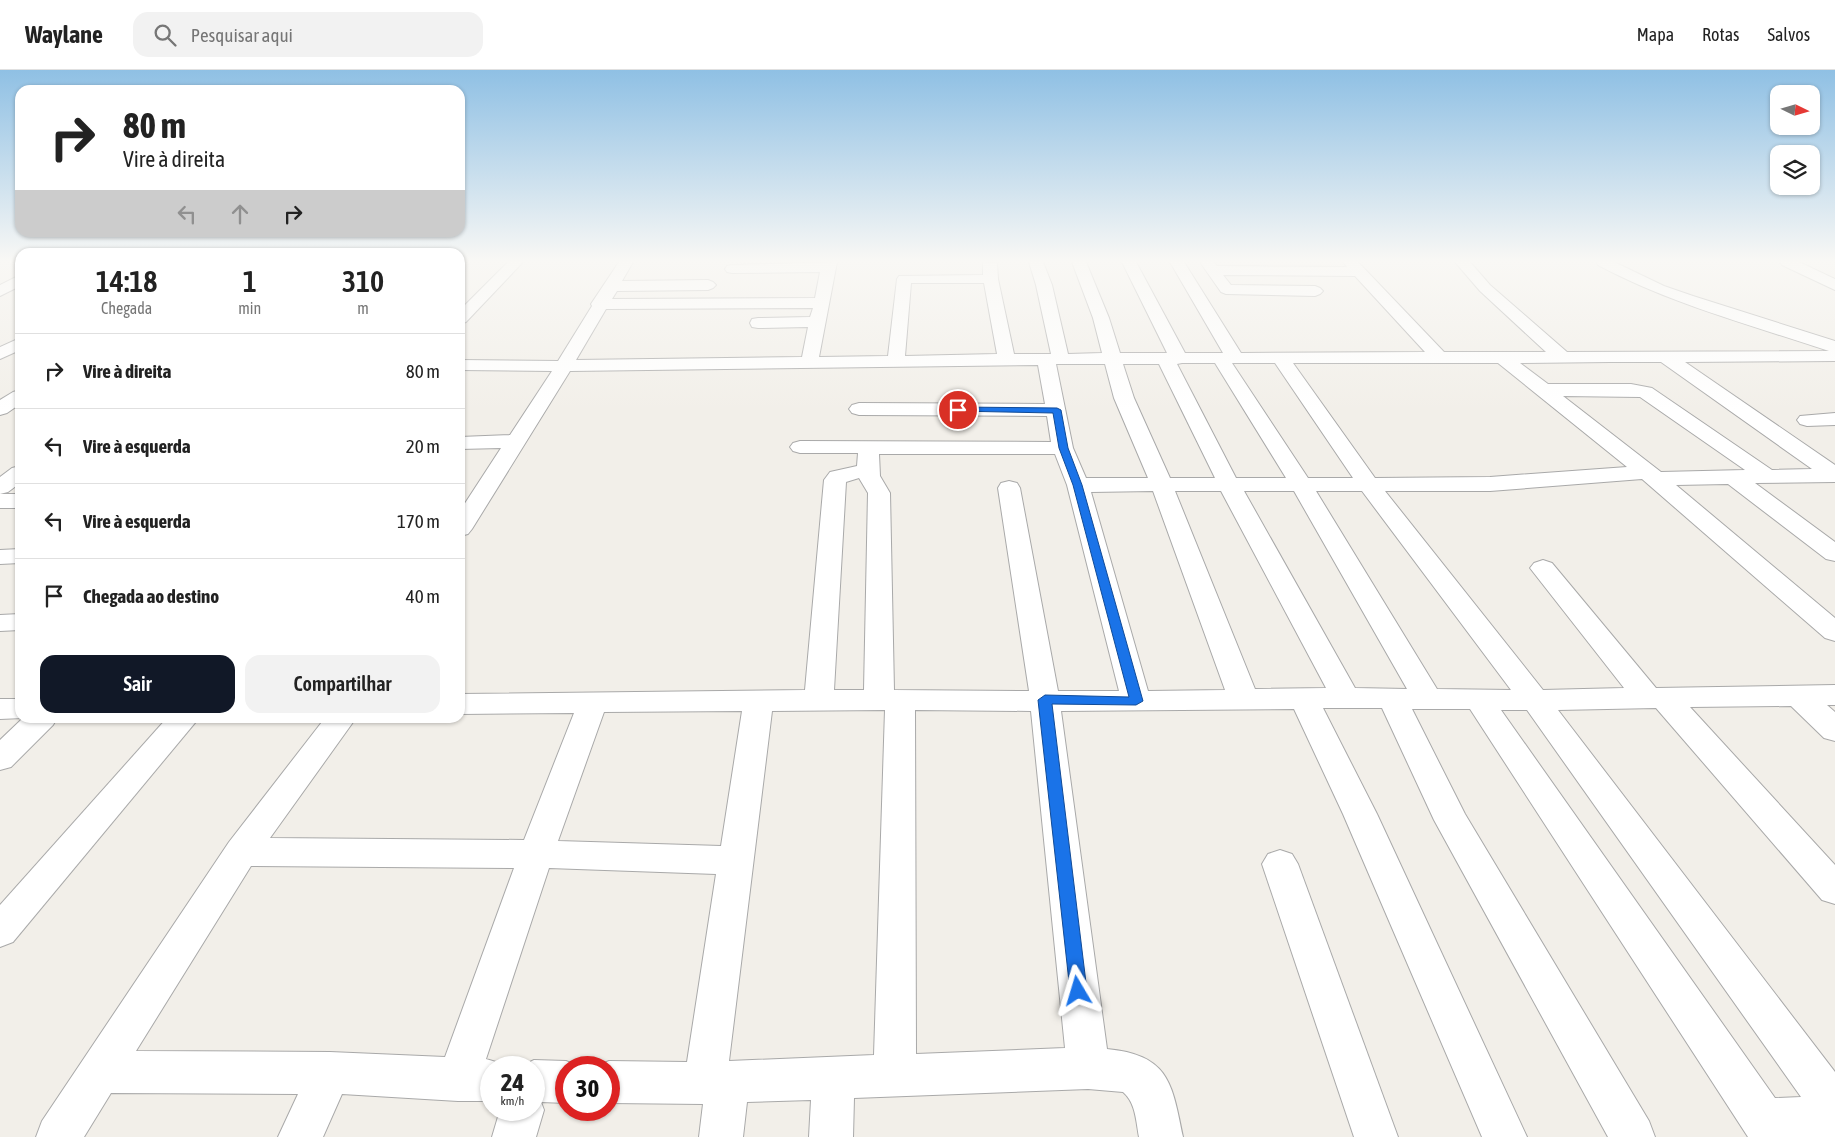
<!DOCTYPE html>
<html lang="pt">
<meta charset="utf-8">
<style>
:root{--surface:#fff;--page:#f2f2f2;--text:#222;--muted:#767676;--line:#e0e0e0;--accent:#111827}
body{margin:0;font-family:"Asap Condensed",sans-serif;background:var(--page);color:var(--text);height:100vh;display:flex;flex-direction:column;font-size:19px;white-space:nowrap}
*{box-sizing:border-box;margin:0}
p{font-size:16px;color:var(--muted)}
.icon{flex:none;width:28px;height:28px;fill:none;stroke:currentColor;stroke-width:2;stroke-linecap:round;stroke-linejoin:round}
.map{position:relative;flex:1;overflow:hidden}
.sheet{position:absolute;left:15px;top:178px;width:450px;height:475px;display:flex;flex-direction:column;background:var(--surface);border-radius:15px;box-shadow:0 1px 4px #0004}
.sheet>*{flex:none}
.hud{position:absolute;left:15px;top:15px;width:450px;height:152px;border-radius:15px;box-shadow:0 1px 4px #0004;background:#fff;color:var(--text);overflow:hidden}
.needle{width:32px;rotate:95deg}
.fabs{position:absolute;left:1770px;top:15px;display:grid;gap:10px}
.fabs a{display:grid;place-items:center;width:50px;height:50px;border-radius:10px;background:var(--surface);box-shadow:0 1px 4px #0004;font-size:25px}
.speed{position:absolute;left:480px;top:986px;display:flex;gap:10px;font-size:25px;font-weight:700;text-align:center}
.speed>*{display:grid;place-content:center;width:65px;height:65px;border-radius:50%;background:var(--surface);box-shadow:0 1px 4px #0004;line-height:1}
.speed small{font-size:12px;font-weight:400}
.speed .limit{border:8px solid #d22;background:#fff;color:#111}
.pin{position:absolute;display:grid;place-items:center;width:42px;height:42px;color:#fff;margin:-21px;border:2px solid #fff;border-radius:50%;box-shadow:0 1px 5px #0007}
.me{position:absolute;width:55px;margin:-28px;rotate:353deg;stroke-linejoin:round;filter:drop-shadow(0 0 4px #0008)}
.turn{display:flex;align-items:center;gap:18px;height:105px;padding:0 25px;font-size:22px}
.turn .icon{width:65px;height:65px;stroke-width:2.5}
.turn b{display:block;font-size:35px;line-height:42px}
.lanes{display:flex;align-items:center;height:48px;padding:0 25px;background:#0003;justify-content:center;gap:25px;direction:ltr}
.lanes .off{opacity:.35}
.eta{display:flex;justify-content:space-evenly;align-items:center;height:85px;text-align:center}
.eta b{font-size:30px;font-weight:600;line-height:35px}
.action{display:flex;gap:10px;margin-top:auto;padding:10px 25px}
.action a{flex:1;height:58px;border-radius:15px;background:var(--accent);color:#fff;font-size:20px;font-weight:600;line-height:58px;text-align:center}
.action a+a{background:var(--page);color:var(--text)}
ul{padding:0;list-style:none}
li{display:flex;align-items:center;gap:15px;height:75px;padding:0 25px;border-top:1px solid var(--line)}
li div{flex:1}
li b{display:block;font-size:19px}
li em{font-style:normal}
header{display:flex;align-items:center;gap:30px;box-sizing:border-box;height:70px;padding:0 25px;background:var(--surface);border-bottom:1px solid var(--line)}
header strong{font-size:24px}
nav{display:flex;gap:28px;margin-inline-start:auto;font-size:18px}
.search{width:350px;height:45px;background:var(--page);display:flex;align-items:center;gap:12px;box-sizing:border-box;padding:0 18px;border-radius:15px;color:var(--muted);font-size:19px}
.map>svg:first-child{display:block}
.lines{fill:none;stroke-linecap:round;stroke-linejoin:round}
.minor-casing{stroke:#a9a9a9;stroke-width:2}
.minor{fill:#fff;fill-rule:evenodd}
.route{fill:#1a73e8;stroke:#114b97}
</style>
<header>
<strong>Waylane</strong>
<div class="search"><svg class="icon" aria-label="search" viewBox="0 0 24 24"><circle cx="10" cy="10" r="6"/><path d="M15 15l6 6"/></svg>Pesquisar aqui</div>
<nav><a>Mapa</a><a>Rotas</a><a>Salvos</a></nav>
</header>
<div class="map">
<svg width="1835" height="1067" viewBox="0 0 1835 1067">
<rect width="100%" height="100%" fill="#f2efe9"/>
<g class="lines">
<defs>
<g id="minor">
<path d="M508 192H523L466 252 460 254V240Z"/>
<path d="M619 192H633L622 211 708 210 713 212 716 215 713 218 708 220 617 221 612 229 815 228 820 202 732 203 727 202 725 199 727 196 732 195 837 192 819 287 888 286 897 209 899 206 983 205V192L997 193 998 209 1014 284H1051L1036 215 1029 192H1043L1052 215 1068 284 1102 283 1093 248 1072 192H1086L1109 248 1120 283H1167L1122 192H1136L1185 283H1223L1170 192H1184L1241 283 1425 282 1355 206 1223 205 1231 215 1315 216 1320 218 1323 221 1320 224 1315 226 1226 224 1221 222 1200 192H1214L1217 196 1347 197 1343 192H1358L1444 282H1546L1480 221 1455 192H1470L1490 215 1567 282 1829 281C1751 255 1671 234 1598 195L1596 192H1614L1664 216 1693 226 1835 271V291L1685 292 1835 395V412L1755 413 1835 472V491L1826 489 1728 414 1676 415 1835 548V571L1825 568 1642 409 1490 421H1385L1543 620 1624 618 1530 498 1534 493 1543 490 1552 493 1656 618 1835 615V635H1827L1835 642V671L1824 668 1791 636 1690 637 1835 795V834L1822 830 1656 638 1558 640 1835 1002V1067H1748L1470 639H1412L1465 744 1649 1051 1655 1067H1608L1434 750 1382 638H1323L1377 744 1527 1067H1482L1343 744 1294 639 1061 641 1107 979C1169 985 1172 1013 1183 1067H1139C1136 1052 1136 1033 1123 1022L1088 1019 854 1028 853 1067H809L811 1030 747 1032 743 1067H699L703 1034 609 1033V998L594 997 609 991 687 992 716 804 549 798 486 989 506 995 507 998H491V1031H458L342 1024 323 1067H278L298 1024 111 1023 84 1067H36L42 1051 229 772 325 648H356L270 768 524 770 574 643 460 644V624L805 620 824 410 830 402 857 396 858 383H800L793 381 790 377 793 373 800 371 1051 372 1047 346 859 345 852 343 849 339 852 335 859 333 1045 334 1038 295 570 301 472 459 468 464 460 466V441L501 378 460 379V367L510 365 552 301 460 300V290L558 291 592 236 591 234ZM911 213H984L997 284 905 286ZM813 238 810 247 758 248 752 249 750 253 752 257 758 258 808 257 802 287 576 290 606 239ZM1610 292H1661L1812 399 1772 400 1652 318 1631 314H1548L1520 293ZM1182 293H1215L1286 408H1236L1177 294ZM1232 293H1275L1353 408H1308ZM1293 293H1498L1627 397 1490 407 1375 408ZM1056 294H1105L1114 328 1148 408H1086L1073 378ZM1123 294H1159L1215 408H1170L1134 328ZM1563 326 1640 327 1745 400 1661 402ZM879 384H1055L1067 415 1119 621H1058L1020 418 1017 413 1009 411 1001 413 998 418 1029 621 894 620 890 423 880 406ZM859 408 868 423 864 620H834L846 412ZM1153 421 1225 620 1148 621 1091 422ZM1175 421H1221L1326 618 1255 619ZM1244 421H1294L1407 619 1355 618ZM1316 421H1362L1511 620 1437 619ZM885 640 874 985 729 991 772 641ZM915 640 1031 641 1065 978 916 984ZM1501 640H1527L1801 1027 1775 1028ZM742 641 721 776 558 771 604 642ZM251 796 514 798 445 987 330 982 136 981Z"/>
<path d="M1780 192H1799L1835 209V220L1782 195Z"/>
<path d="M20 205V216L0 226V215Z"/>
<path d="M20 268V280L0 289V277Z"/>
<path d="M20 320V334L7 343 0 345V330L13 322Z"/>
<path d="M1835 343V355L1807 356 1800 354 1797 350 1800 346Z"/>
<path d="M20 396V413L8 422 0 424V407L12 398Z"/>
<rect x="0" y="424" width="20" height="14"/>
<path d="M20 479V493L0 494V480Z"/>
<path d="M20 544V560L0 561V545Z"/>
<path d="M0 629H20V648H57L53 655 11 697 0 700V670L23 648 0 649Z"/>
<path d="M167 648H199L13 872 0 877V835Z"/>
<path d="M1280 780 1292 784 1298 794 1398 1067H1354L1262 794 1268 784Z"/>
<path d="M534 990 566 991 581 997 566 998V1033L541 1032 544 1040 536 1067H492L500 1040H534V998H518Z"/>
</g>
</defs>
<use href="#minor" class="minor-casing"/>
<use href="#minor" class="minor"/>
</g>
<linearGradient id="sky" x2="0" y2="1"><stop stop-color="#8fc0e4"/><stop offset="0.56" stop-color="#f9f8f5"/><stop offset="1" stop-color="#f9f8f5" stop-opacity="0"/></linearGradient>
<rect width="1835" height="341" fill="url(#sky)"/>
<path class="route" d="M958 337 1057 338 1061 340 1068 378 1082 415 1143 631 1136 635 1052 634 1087 921 1085 926 1078 928 1072 926 1070 921 1038 630 1045 625 1129 627 1073 415 1059 378 1053 343 955 341V338Z"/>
</svg>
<div class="fabs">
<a><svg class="needle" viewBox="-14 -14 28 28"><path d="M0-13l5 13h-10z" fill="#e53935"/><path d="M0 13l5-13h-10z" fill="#767676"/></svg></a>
<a><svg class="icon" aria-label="layers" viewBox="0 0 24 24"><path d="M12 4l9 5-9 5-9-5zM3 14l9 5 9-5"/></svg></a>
</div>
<div class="speed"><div>24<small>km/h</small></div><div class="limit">30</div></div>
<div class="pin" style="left:958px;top:340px;background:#d93025"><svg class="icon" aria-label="arrive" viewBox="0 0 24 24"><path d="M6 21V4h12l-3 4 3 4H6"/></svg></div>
<svg class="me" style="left:1078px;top:921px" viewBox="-20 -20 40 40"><path d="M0-17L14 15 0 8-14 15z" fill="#1a73e8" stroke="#fff" stroke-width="4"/></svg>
<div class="hud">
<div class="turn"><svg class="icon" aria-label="right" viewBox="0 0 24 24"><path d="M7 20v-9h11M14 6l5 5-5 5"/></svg><div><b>80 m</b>Vire à direita</div></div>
<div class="lanes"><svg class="icon off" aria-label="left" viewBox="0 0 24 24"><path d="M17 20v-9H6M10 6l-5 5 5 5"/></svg><svg class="icon off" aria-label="ahead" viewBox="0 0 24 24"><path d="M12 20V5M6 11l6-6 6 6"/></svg><svg class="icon" aria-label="right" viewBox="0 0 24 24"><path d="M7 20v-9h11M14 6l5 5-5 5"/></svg></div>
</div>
<section class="sheet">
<div class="eta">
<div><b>14:18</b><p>Chegada</p></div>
<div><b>1</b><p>min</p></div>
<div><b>310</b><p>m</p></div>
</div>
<ul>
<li><svg class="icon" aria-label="right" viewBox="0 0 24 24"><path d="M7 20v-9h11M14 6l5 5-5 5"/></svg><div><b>Vire à direita</b></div><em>80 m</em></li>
<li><svg class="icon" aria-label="left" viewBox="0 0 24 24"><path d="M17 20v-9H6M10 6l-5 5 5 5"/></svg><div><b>Vire à esquerda</b></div><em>20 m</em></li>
<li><svg class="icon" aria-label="left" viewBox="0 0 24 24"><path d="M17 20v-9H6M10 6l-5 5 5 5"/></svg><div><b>Vire à esquerda</b></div><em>170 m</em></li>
<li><svg class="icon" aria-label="arrive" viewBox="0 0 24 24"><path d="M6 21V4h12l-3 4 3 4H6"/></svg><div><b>Chegada ao destino</b></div><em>40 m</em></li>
</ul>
<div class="action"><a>Sair</a><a>Compartilhar</a></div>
</section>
</div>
